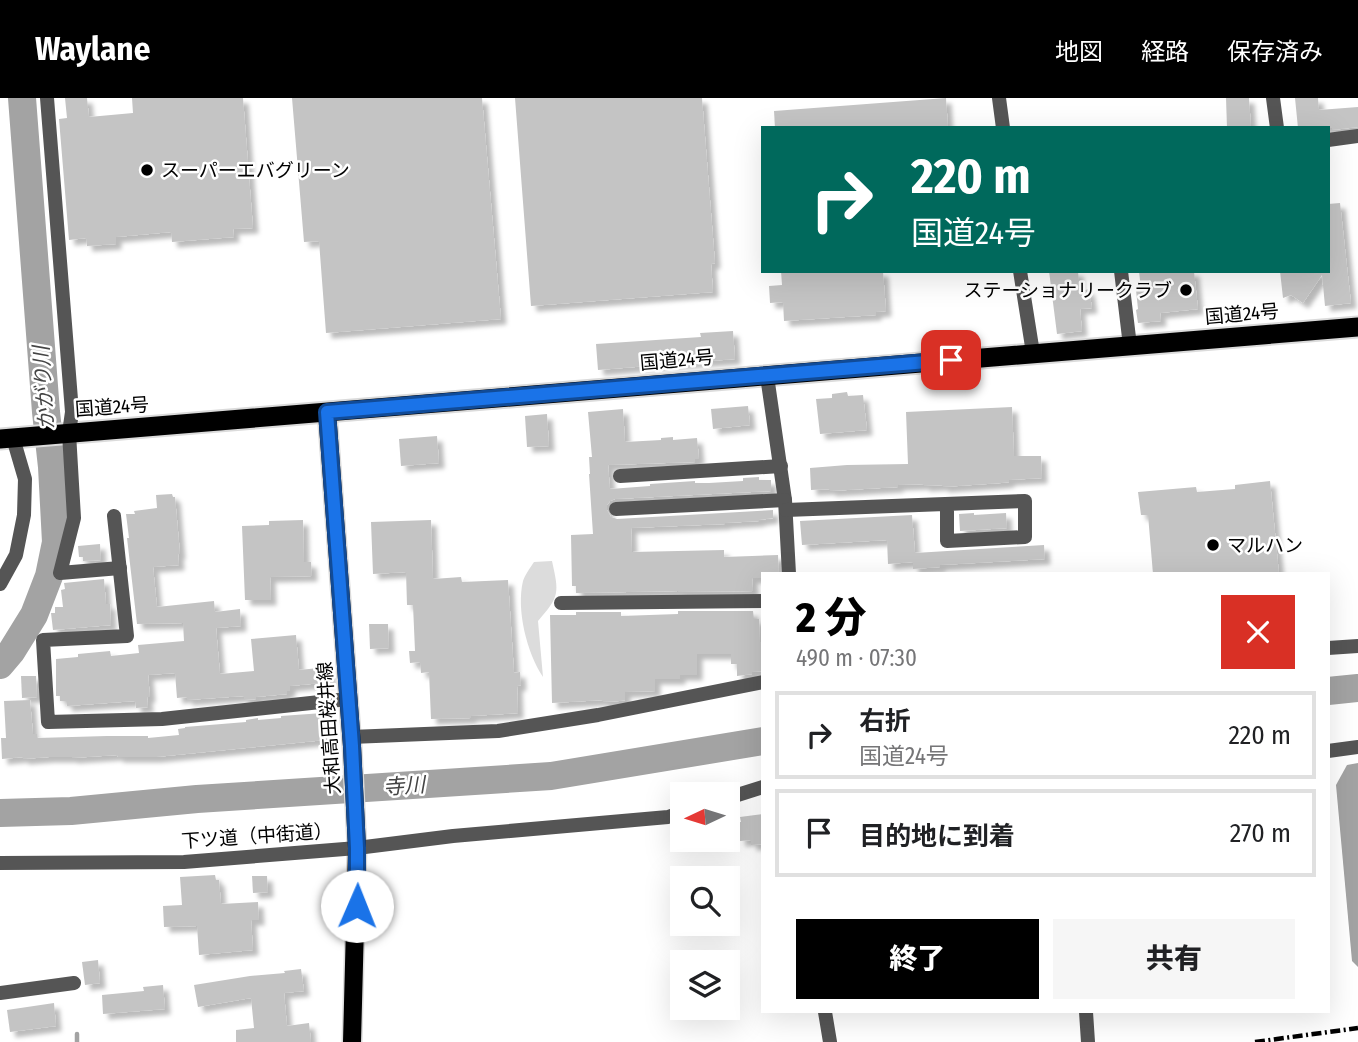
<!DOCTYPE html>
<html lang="ja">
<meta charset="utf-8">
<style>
:root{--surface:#fff;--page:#f6f6f6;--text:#202124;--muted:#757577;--line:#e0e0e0;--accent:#000}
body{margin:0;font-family:"Fira Sans Condensed","Noto Sans JP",sans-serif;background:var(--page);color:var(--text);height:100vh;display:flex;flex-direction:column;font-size:26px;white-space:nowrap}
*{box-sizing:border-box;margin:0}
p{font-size:23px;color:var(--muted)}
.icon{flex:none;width:38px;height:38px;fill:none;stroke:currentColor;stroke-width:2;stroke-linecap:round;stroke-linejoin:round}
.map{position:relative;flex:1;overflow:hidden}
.side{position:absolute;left:761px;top:474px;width:569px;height:441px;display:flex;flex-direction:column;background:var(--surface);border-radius:0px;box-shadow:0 7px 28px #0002}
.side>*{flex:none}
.top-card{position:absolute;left:761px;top:28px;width:569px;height:147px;border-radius:0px;box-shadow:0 7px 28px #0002;background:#00695c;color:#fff;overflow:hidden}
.needle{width:46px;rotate:266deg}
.controls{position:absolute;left:670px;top:684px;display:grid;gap:14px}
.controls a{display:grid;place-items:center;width:70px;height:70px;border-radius:0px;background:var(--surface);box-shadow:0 7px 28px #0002;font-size:35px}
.pin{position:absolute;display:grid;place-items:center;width:60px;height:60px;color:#fff;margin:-30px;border-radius:14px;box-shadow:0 4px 10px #0006}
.me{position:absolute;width:77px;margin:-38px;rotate:1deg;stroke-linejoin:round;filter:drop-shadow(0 0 5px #0008)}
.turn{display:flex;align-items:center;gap:24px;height:147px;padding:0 35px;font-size:32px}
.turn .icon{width:91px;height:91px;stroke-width:2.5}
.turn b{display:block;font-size:49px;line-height:60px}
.round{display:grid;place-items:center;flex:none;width:74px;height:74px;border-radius:0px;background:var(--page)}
.overview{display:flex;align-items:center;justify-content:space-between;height:119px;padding:0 35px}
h1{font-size:42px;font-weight:800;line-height:52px;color:var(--accent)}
.cta{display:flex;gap:14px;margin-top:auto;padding:14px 35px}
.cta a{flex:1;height:80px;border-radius:0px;background:var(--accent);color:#fff;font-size:28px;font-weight:800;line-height:80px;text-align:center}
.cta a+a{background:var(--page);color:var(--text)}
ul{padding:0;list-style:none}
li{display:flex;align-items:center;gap:21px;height:88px;margin:0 14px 10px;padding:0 21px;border:4px solid var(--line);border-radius:0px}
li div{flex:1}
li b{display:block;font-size:26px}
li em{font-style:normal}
header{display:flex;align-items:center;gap:42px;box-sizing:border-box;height:98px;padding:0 35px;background:var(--accent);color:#fff}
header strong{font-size:33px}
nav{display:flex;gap:38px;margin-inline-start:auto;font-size:24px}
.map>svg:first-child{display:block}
.green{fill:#dcdcdc}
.water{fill:#a3a3a3}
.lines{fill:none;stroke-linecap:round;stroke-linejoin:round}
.stream{stroke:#a3a3a3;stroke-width:4.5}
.river{stroke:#a3a3a3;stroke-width:28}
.building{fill:#c4c4c4;filter:url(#shadow)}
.primary-casing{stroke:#dbdbdb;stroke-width:21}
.trunk-casing{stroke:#dbdbdb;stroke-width:23}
.minor{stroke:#555;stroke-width:14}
.primary{stroke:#000;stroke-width:18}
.trunk{stroke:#000;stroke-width:19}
.rail{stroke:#000;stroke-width:4.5;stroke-dasharray:10 3.5 2 3.5;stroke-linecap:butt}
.route-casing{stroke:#114b97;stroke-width:18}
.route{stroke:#1a73e8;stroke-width:12}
.poi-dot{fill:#000;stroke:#fff;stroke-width:2.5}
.labels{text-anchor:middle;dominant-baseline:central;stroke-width:5;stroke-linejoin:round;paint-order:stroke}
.poi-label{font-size:19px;fill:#000;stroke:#fff;text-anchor:start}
.street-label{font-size:19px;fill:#000;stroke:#fff}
.water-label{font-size:21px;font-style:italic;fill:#444;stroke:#fff}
</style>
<header>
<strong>Waylane</strong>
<nav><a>地図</a><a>経路</a><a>保存済み</a></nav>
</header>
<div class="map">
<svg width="1358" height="944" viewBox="0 0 1358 944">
<defs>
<filter id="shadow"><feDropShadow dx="5.5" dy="5.5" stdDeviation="2" flood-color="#0004"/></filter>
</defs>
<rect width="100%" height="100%" fill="#fff"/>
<path class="green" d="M552 463C559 495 560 498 538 523L543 579C527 555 516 512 523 483 525 477 530 470 534 464Z"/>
<path class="water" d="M1358 665V869L1352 863 1336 687 1347 667Z"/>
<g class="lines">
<path class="stream" d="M77 944V936"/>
<g class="river">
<path d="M0 567 11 554 34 517 49 478 56 444 52 369 46 314 22 0"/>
<path d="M1328 593 1358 590"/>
<path d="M0 715 71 713 197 701 551 678 763 643"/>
</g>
</g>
<g class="building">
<path d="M65 0H87L89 19 133 15 132 0H243L253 130 233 131 234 139 172 144 171 134 116 139V146L87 148 86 140 69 142 59 21 67 20Z"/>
<path d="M292 0H482L501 221 326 235 319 143 304 144Z"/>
<path d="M515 0H702L715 165 711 166 713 194 531 208Z"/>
<path d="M946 0 948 30H775L774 13Z"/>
<path d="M1226 0H1249L1251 30H1227Z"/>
<path d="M1295 0H1318L1319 12 1358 9V29L1332 32V30H1298Z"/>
<path d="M1340 105 1351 205 1325 208 1322 177 1303 205 1291 197 1283 200 1280 173H1328V106Z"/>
<path d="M781 173H883L886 213 876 214V217L784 223 783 204 770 205 769 188 782 187Z"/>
<path d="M1049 173H1078L1080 193 1089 191 1092 210 1080 211 1082 233 1057 236Z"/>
<path d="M1139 173H1194L1198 211 1160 215 1161 223 1138 225 1136 212 1138 211 1136 192H1141Z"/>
<path d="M733 233 735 261 598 272 596 246 701 239 700 235Z"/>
<path d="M847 294 848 298 863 297 867 332 820 336 816 301 832 300V296Z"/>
<path d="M748 308 750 327 713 331 711 311Z"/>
<path d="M1012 309 1014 358H1041L1042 380 1009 382V384L1001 385 943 389V387L924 388V386L898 387V389L830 393V391L811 392 810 370 847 367 908 366 906 314Z"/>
<path d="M623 311 625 344 661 342V340L673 339V342L697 340 699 361H695V364L608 367 610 391 650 388V386L695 383V385H709L743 383V380L759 379V382H771V393L615 401 610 403 607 407V412L611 419 617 421 773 412V420L759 422V423L725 425V426L631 430 632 454 724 452V459L778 457 779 476H763V480H752L753 493 678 494V493L576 495V488H572L571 437 593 436 589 376H590L589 359H592L588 314Z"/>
<path d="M547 316 549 348 527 349 525 318Z"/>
<path d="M437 338 439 365 401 368 399 341Z"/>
<path d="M1270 383 1279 476H1153L1148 417H1141L1138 394 1196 389 1197 394 1235 391V387Z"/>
<path d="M172 396 173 399H175L180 456H178L179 467 153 469 157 509 214 503 215 514 240 511 241 528 216 530 220 576 254 573 251 541 296 537 299 572 329 569 331 584 290 588V593H287V596L256 599V601L244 602V598L187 602V599L177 600 175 575 148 577 150 599H147L148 609 136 610 135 603 67 608 66 603H60V598H56V561L78 559V556L110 553 111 558 139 555 138 547 184 543 183 525 137 526 127 440H129L126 416H135L134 413 157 410 156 397Z"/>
<path d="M974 415V417L1006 415 1007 430 960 433 959 416Z"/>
<path d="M912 417 915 455 1044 447 1045 461 940 467V469L913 471V464L888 466 887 442 802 447 800 423Z"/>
<path d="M303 422 304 464H311L312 478 270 479 271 502H245L242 428 269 427V423Z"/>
<path d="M431 422 433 481 461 479 462 484 508 482 514 575 520 574 521 587 517 588 518 615 471 618V620L431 621 429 574 421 575 420 564 410 565 409 553H415L413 507H407L406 474 373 476 371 424Z"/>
<path d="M100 446 101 462 83 463V459H79L78 448Z"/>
<path d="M104 481 106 506H110L111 527 53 532 51 515H55V509H63L61 492 65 491 64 485Z"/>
<path d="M678 513H753L754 521H759L760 544H763V573L752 574V576L737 578V566H731V556H697V577H680V581H655V593L625 594V602L619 603 603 604V602L552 605 550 517H576V514H621V518L678 516Z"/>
<path d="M369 526H388L389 550 370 551Z"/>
<path d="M21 578H36L37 599 22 600Z"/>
<path d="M30 602 33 636H37V640L107 638H148V640L179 637 178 631 185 630V629L246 624V622L258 620V622L281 620V618L323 615 325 642 156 659H118L117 657 72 660V659H49L23 661V659L2 661 1 640H6L4 603Z"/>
<path d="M763 716V746L751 747V742L740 743 739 729V724H741L740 719Z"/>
<path d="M215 777 216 782H219L221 806 258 804 259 822H251L253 852 199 857 197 828 164 829 163 808 182 807 180 779Z"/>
<path d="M252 778H267L268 794 253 795Z"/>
<path d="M98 862 100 885 85 887 82 864Z"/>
<path d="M301 871 304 893 284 895 287 928 309 925 311 944H236V932L254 930 251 900 198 909 194 887 250 878 285 875 284 873Z"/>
<path d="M163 887 165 911 103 916 102 897 144 893 143 889Z"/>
<path d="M54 905 56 928 10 934 7 912Z"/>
</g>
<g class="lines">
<defs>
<path id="primary" d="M327 314 352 648 357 750 352 944"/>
<path id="trunk" d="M0 341 1358 229"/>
</defs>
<use href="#primary" class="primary-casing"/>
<use href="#trunk" class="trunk-casing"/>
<g class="minor">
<path d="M47 0 72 314 69 335 74 420 60 475 120 470"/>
<path d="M999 0 1003 30"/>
<path d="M1273 0 1277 30"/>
<path d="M1328 42 1358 38"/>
<path d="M1020 173 1033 255"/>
<path d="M1121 173 1130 248"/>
<path d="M767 278 785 402 789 476"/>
<path d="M620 378 781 368"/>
<path d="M616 411 785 402"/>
<path d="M786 412 1025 403V439L947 443V406"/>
<path d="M114 418 127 538 43 542 48 624 162 621 348 601"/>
<path d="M0 486 16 457 24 417 25 381 13 340"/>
<path d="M561 505 763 503"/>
<path d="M1328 550 1358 548"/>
<path d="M351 639 498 633 598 617 763 584"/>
<path d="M1328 653 1358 649"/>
<path d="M728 700 763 689"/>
<path d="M0 765 184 764 357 750 453 738 668 719 682 714"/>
<path d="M0 895 74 885"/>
<path d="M825 914 830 944"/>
<path d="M1086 914 1088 944"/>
</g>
<use href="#primary" class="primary"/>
<use href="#trunk" class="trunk"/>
<path class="rail" d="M1255 944 1358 930"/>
</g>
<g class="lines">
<defs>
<path id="route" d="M357 808V750L352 648 327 314 951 262"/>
</defs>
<use href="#route" class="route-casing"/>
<use href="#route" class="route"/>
</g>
<g class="poi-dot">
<circle cx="147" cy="72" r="7"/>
<circle cx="1186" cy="192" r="7"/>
<circle cx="1213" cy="447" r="7"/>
</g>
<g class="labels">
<g class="poi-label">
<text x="161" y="72">スーパーエバグリーン</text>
<text x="1172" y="192" text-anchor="end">ステーショナリークラブ</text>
<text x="1227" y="447">マルハン</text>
</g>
<g class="street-label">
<text transform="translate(1242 216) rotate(-5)">国道24号</text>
<text transform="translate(677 262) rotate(-5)">国道24号</text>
<text transform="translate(112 309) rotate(-4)">国道24号</text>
<text transform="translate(329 630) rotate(-94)">大和高田桜井線</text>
<text transform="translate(257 738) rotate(-4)">下ツ道（中街道）</text>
</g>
<g class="water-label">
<text transform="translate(44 290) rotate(-94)">かがり川</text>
<text transform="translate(404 688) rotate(-4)">寺川</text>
</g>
</g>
</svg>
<div class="controls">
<a><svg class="needle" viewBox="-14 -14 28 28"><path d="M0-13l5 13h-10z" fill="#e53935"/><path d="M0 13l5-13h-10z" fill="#757577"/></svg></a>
<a><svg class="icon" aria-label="search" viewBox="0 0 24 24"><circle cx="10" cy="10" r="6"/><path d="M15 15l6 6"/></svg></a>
<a><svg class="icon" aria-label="layers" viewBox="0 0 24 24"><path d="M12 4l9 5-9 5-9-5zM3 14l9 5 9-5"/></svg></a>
</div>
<div class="pin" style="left:951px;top:262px;background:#d93025"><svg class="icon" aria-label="arrive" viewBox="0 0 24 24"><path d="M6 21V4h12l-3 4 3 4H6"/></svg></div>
<svg class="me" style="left:357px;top:808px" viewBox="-20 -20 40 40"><circle r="19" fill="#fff"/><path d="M0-13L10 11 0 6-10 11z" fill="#1a73e8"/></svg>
<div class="top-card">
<div class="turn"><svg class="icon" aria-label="right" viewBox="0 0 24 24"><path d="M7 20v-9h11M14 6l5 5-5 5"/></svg><div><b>220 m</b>国道24号</div></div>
</div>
<section class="side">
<div class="overview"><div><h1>2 分</h1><p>490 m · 07:30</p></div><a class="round" style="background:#d93025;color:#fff"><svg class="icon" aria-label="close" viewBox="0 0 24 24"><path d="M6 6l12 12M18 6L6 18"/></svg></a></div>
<ul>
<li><svg class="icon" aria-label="right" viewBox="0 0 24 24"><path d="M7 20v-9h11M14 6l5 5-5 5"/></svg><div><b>右折</b><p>国道24号</p></div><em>220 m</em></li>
<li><svg class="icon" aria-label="arrive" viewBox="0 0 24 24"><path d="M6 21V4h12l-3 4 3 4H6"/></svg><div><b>目的地に到着</b></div><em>270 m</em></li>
</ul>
<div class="cta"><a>終了</a><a>共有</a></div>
</section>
</div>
